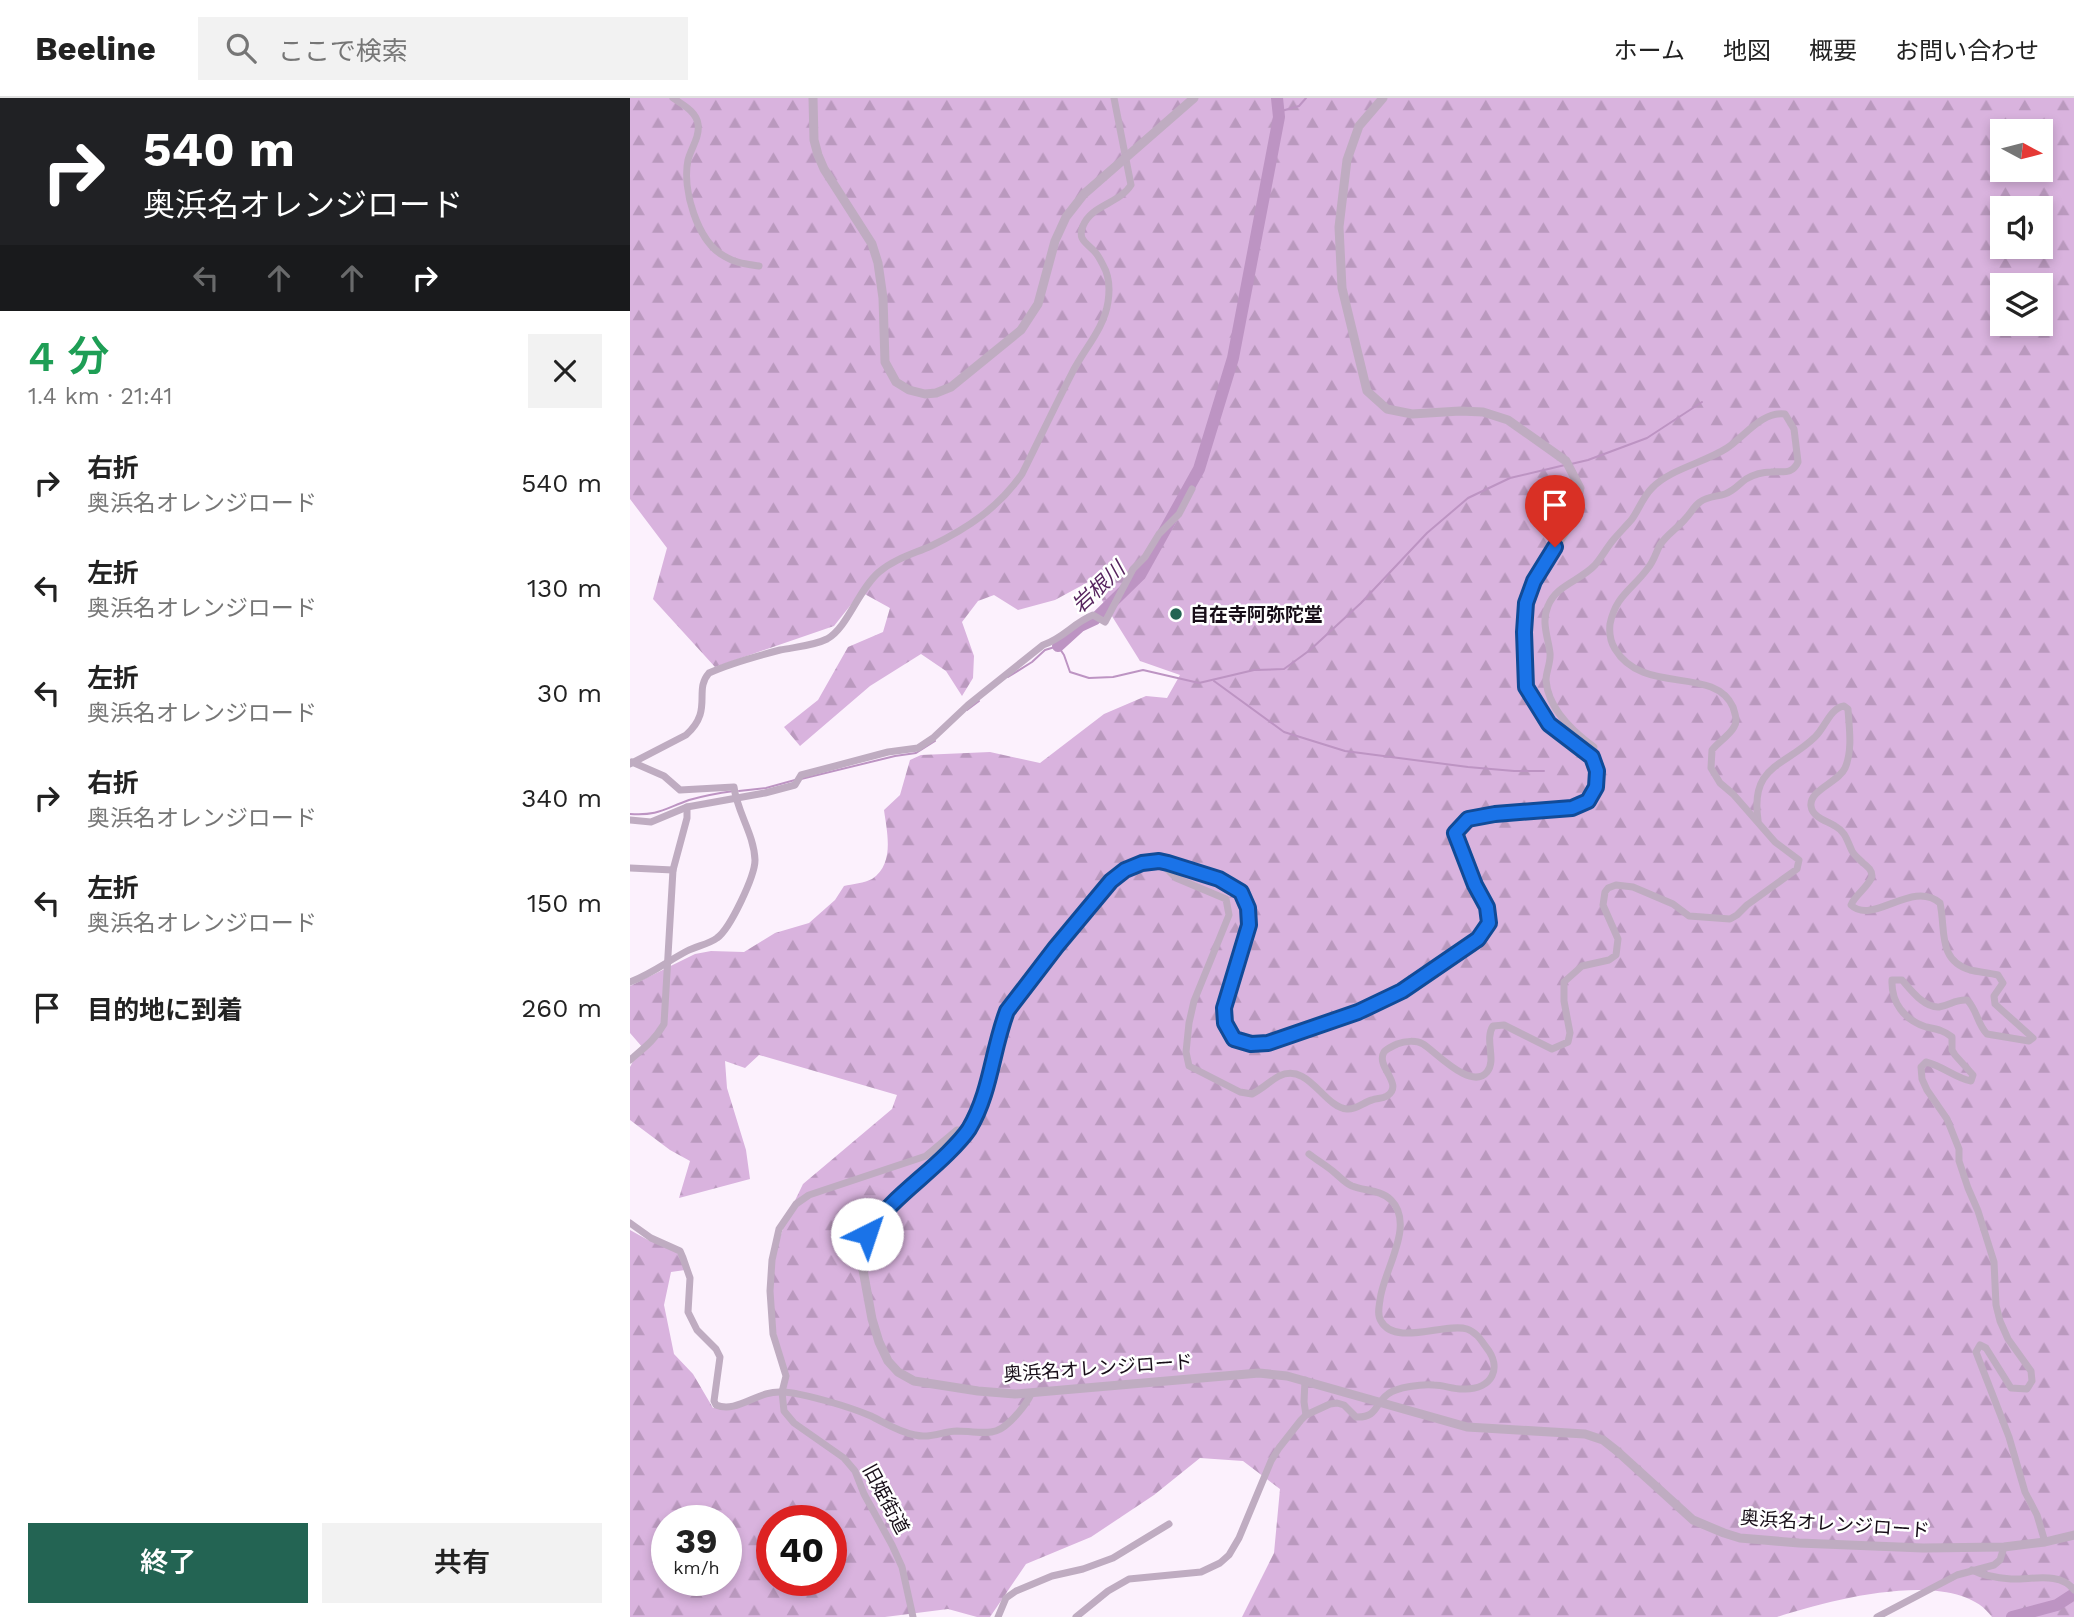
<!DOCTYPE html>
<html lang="ja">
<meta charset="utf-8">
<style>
:root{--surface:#fff;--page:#f2f2f2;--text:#222;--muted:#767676;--line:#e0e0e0;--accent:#236453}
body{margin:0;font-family:"Work Sans","Noto Sans JP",sans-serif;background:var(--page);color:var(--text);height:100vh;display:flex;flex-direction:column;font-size:26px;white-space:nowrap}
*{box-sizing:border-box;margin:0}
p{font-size:23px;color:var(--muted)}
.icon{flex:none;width:38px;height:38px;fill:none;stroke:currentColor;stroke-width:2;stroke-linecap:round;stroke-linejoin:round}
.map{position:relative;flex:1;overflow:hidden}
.drawer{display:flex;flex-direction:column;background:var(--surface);width:630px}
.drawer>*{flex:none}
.banner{background:#202124;color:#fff;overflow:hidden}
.needle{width:46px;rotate:97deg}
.fabs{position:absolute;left:1360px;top:21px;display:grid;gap:14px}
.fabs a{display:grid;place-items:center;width:63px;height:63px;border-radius:0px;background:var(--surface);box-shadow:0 4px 10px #0003;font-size:35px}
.speed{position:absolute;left:21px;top:1407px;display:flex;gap:14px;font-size:35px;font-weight:700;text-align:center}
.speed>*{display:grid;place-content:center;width:91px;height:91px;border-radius:50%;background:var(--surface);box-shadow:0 4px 10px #0003;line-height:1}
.speed small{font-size:18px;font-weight:400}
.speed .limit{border:10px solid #d22;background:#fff;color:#111}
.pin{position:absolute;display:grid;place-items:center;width:60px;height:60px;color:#fff;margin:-72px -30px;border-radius:50% 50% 50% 0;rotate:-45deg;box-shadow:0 0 7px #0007}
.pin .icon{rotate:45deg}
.me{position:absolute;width:77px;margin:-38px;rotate:41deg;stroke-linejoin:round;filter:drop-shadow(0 0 5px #0008)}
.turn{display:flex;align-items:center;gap:24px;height:147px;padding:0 28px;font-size:32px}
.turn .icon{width:91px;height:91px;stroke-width:2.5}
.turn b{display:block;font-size:49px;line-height:60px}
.lanes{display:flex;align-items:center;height:66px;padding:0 28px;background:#0003;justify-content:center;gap:35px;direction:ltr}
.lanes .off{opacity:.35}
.round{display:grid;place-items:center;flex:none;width:74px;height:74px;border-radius:0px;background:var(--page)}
.headline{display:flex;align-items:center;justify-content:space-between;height:119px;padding:0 28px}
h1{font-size:42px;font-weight:600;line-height:52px;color:#1e9e55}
.primary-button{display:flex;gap:14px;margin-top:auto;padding:14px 28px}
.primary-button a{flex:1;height:80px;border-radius:0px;background:var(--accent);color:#fff;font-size:28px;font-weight:600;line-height:80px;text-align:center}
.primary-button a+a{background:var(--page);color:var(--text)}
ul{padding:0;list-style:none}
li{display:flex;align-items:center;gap:21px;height:105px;padding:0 28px}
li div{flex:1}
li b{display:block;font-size:26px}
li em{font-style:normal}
header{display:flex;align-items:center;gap:42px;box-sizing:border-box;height:98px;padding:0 35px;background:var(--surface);border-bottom:2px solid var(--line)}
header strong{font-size:33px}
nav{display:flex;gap:38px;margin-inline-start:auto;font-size:24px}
.search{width:490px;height:63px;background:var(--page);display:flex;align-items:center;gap:18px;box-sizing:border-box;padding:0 24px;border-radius:0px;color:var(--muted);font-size:26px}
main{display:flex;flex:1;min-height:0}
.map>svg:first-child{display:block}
.forest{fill:url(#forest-firs);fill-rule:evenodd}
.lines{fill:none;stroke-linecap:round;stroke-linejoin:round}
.stream{stroke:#bd94c3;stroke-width:2}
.river{stroke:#bd94c3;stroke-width:12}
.minor{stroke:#bfacc1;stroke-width:7}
.tertiary{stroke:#bfacc1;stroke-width:9}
.route-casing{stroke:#114b97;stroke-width:18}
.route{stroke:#1a73e8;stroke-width:12}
.poi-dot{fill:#236453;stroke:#fff;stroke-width:2.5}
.labels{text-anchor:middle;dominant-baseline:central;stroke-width:5;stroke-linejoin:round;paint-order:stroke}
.poi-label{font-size:19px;font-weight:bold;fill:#170e18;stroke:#fff;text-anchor:start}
.street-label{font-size:19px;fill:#170e18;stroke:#fff}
.water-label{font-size:21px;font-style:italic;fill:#57255f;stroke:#fff}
</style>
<header>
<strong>Beeline</strong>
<div class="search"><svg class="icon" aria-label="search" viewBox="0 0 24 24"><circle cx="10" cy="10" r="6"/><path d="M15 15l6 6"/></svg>ここで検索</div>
<nav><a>ホーム</a><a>地図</a><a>概要</a><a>お問い合わせ</a></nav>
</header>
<main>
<section class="drawer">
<div class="banner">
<div class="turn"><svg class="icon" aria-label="right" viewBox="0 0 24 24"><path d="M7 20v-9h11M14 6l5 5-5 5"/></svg><div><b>540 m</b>奥浜名オレンジロード</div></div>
<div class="lanes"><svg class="icon off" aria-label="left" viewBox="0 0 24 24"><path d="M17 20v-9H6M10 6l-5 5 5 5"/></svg><svg class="icon off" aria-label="ahead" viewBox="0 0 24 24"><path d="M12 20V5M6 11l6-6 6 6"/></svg><svg class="icon off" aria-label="ahead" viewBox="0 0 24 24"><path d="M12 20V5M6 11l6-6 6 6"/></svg><svg class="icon" aria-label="right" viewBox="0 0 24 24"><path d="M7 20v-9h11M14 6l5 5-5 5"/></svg></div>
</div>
<div class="headline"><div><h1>4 分</h1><p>1.4 km · 21:41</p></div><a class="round"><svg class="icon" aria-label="close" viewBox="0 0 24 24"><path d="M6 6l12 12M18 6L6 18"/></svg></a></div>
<ul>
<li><svg class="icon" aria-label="right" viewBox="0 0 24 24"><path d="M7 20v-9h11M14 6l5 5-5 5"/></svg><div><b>右折</b><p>奥浜名オレンジロード</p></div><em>540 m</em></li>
<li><svg class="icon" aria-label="left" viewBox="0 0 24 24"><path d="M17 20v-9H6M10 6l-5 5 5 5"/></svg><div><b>左折</b><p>奥浜名オレンジロード</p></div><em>130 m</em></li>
<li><svg class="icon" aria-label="left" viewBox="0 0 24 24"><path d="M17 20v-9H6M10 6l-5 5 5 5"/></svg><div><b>左折</b><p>奥浜名オレンジロード</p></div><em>30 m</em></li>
<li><svg class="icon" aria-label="right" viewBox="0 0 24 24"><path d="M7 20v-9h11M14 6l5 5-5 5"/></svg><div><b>右折</b><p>奥浜名オレンジロード</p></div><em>340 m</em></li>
<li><svg class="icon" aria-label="left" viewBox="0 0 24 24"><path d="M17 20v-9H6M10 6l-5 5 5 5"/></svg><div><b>左折</b><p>奥浜名オレンジロード</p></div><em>150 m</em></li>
<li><svg class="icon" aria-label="arrive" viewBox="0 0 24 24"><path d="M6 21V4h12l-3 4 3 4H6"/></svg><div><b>目的地に到着</b></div><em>260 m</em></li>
</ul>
<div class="primary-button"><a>終了</a><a>共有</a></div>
</section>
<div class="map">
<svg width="1444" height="1519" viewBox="0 0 1444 1519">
<defs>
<pattern id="forest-firs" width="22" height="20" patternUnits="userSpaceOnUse" patternTransform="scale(1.75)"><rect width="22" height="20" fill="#d9b3de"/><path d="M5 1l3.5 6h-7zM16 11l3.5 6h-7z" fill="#ba99be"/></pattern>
</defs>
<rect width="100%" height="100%" fill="#fcf1fd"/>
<path class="forest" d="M0 0H1444V1519H1362C1326 1467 1196 1503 1147 1519H612L644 1455 650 1391 613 1363 570 1360 524 1397 461 1439 396 1466 360 1519H347L318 1511 255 1519H0V1132L18 1142 50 1153 55 1172 41 1174 34 1207 44 1256 63 1276 83 1310H99L152 1294 155 1283 140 1203 146 1152 156 1121 173 1086 262 1011 267 997 129 957 115 970 95 963 97 990 116 1052 120 1081 49 1100 60 1063 40 1052 0 1022V969L7 956 13 950 0 935V888L65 856 81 853 114 854 145 835 179 825 205 802 214 788C222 786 235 785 242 781 265 766 257 734 254 712L270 697 280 662 291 657 360 654 410 665 474 616 516 598 537 600 550 577 510 563 460 483 425 502 388 512 364 497 348 503 332 524 344 558 343 580 332 598 316 573 291 556 240 588 170 648 154 629 188 602 218 549 253 534 260 510 231 494 204 528 85 569 23 501 37 450 0 401ZM1372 33H1410V72H1372ZM1372 110H1410V149H1372ZM1372 187H1410V226H1372ZM37 1423H96V1482H37ZM142 1423H201V1482H142Z"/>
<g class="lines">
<g class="stream">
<path d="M648 14 669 8 676 0"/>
<path d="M941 366 958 362 1017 340 1072 304"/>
<path d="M378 579 402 564 415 552 428 548 434 557 440 574 459 580 483 579 513 572 569 585 624 572 654 571 680 552 731 505 797 435 838 400 880 380 935 367"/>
<path d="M584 583 654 634 715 653 838 669 884 673H914"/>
<path d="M337 612 349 603"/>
<path d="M171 681 265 658 286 655 305 643"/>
<path d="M109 693 136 690 165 682"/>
<path d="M0 716C28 718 34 711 59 702 73 698 89 695 104 693"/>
</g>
<g class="river">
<path d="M428 548 450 528 465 521 510 477 569 371 603 260 649 19 647 0"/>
<path d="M1382 1519 1427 1507 1444 1496"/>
</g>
<g class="minor">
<path d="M43 0C53 7 66 13 68 26 70 39 61 50 58 62 52 91 67 143 94 158 105 165 117 166 129 168"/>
<path d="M0 666 56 637C84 612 63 593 79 575 101 565 127 558 150 552 165 549 183 548 197 541 218 529 228 492 249 474 264 461 283 456 301 448 338 430 368 410 392 376 409 342 425 308 442 275 454 251 474 231 478 204 480 191 480 179 473 167 471 163 468 157 465 154 457 145 447 142 453 128 461 107 489 106 501 87L484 0"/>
<path d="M0 722 21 724 57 709 135 695 165 687 171 677 258 654 288 650 303 640 338 607 413 547C434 540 443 525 463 517L475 524 503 471 515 459 529 436 549 416 562 391"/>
<path d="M1128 722C1120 667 1154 669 1185 639 1195 630 1200 610 1214 608L1218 611C1219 629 1223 652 1215 670 1209 684 1179 692 1181 708 1182 719 1197 723 1205 728 1216 734 1217 743 1222 753 1224 757 1230 762 1233 765 1238 769 1242 772 1242 778 1241 786 1224 798 1221 807 1243 828 1282 781 1310 805 1316 831 1307 862 1340 872 1349 874 1359 875 1368 877L1373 885 1364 898 1365 906 1403 940 1399 943 1357 936C1347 926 1347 911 1337 902 1326 901 1320 907 1309 909 1294 910 1281 892 1272 882H1262C1261 904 1274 922 1296 929 1305 931 1314 932 1322 939V952L1325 957 1343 977 1341 983C1325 980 1313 968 1296 964L1291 969 1292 981 1297 992 1317 1021 1329 1051V1063L1338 1090 1348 1113 1364 1164 1366 1207 1370 1223 1378 1241 1401 1273 1402 1283 1397 1291 1381 1290 1356 1250 1350 1247 1346 1254 1379 1339 1395 1394 1407 1417 1415 1444"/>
<path d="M530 764 546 780 596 801 599 817 564 903 559 925 556 954 559 968 610 994 622 996C632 991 640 983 649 978 679 964 693 1009 717 1011 726 1012 734 1004 742 1002 747 1000 752 1001 757 998 775 986 745 969 754 954 756 951 763 948 767 946 775 943 786 942 793 946 806 954 841 993 857 974 867 962 854 942 863 928L874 927 922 951 938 944 940 935 934 903V884L952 868 979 862 986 857 988 841 973 807 975 794 978 790 986 787 1003 789 1043 806 1059 818 1100 821 1107 817 1117 807 1167 771 1169 762 1145 744 1103 696 1090 685 1081 670 1082 652C1088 644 1099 638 1104 629 1108 623 1105 616 1103 609 1084 567 1013 598 985 551 980 543 979 535 980 526 986 497 1002 492 1018 470 1024 463 1026 454 1030 447 1037 436 1048 430 1056 420 1061 415 1064 408 1070 404 1078 398 1086 399 1095 396 1104 393 1109 386 1116 381 1123 377 1133 374 1141 374 1153 373 1162 377 1168 364L1164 331 1155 316C1132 313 1115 338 1097 350 1074 365 1040 371 1022 390 1013 399 1009 411 1002 421 996 428 990 434 984 441 977 449 972 459 965 467 950 483 926 487 918 508 911 524 918 539 920 555 921 565 916 573 916 582 918 611 942 633 964 649L962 659"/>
<path d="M0 770 43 772"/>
<path d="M0 884C21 876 38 863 57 853 67 848 79 846 87 840 100 831 125 778 125 762 124 736 107 714 104 689L50 692 34 678 2 664"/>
<path d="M0 962C14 950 25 942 34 926L43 772 57 720V709"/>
<path d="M0 1125 21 1140 50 1153 53 1160 60 1180 58 1214 67 1232 86 1251 90 1259 84 1303 86 1307C107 1316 128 1292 152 1294 174 1295 220 1309 241 1318 255 1325 269 1334 285 1337 300 1341 313 1333 327 1333 360 1334 366 1341 389 1314 394 1308 398 1303 401 1296"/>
<path d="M675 1282 674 1304 676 1317"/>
<path d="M1342 1472C1354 1478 1367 1480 1381 1481 1401 1482 1430 1473 1444 1492"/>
<path d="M283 1519 272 1469 262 1447 234 1396 225 1373 214 1360 164 1325 154 1313 152 1294 156 1278 143 1236 140 1193 142 1162 149 1131 166 1106 179 1097 296 1058 327 1032 338 1033"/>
<path d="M368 1519 376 1500 386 1493 422 1478 453 1471 483 1460 539 1426"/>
<path d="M446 1519 478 1493 499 1481 571 1474 590 1465 599 1457 609 1440 641 1363 649 1350 671 1322 676 1317 700 1306 707 1305 714 1307 726 1319C748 1320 744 1306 758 1296 767 1289 792 1286 804 1287 814 1287 825 1292 835 1291 862 1291 873 1270 856 1249 851 1242 846 1234 837 1231 816 1224 765 1249 751 1223 747 1217 749 1209 750 1202 753 1173 786 1127 761 1102 751 1092 735 1093 722 1088 715 1085 711 1080 705 1075 697 1068 688 1063 679 1056"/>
<path d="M1247 1519 1327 1477 1364 1467 1370 1462 1374 1449"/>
</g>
<g class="tertiary">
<path d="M183 0 184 42 188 57 194 71 242 146 248 165 253 200 255 264 266 284 279 292 295 296 306 295 321 289 391 232 408 206 425 143 436 119 454 96 564 0"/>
<path d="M753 0 729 28 717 62 709 129 712 190 737 293 757 311 782 316 830 313 853 314 878 322 936 363 950 390 942 423 904 483 896 505 894 574 896 589 919 626 962 659 967 673 966 689 958 703 942 710 865 716 838 721 825 735 845 787 857 809 859 825 848 841 816 865 772 893 728 914 638 945 621 946 604 941 595 925 594 910 619 827 618 809 611 794 589 781 538 765 529 763 512 765 495 772 481 783 442 829 377 913 371 927 361 976 349 1011 338 1033 303 1070 253 1115 238 1136 231 1161 242 1221 249 1244 258 1263 268 1274 284 1283 348 1293 385 1296 629 1275 657 1278 837 1329 955 1336 973 1342 987 1353 1063 1422 1094 1435 1110 1440 1169 1445 1293 1450 1374 1449 1415 1444 1444 1437"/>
</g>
</g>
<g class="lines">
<defs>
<path id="route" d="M237 1136C258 1104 291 1082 318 1055 325 1048 333 1040 339 1031 361 994 362 952 377 913L426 849 481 783 495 772 512 765 529 763 538 765 589 781 611 794 618 810 619 827 594 910 595 925 604 941 621 946 638 945 728 914 772 893 848 841 859 825 857 809 845 787 825 735 838 721 865 716 942 710 958 703 966 689 967 673 962 659 919 626 896 589 894 534 896 505 904 483 925 449"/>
</defs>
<use href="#route" class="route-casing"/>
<use href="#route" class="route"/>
</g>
<circle class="poi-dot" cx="546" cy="516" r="7"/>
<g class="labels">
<g class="poi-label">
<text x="560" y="516">自在寺阿弥陀堂</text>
</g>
<g class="street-label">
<text transform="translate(468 1270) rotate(-4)">奥浜名オレンジロード</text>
<text transform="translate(256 1401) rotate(62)">旧姫街道</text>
<text transform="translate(1205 1426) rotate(4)">奥浜名オレンジロード</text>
</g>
<g class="water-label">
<text transform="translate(468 489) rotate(-43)">岩根川</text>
</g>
</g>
</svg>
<div class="fabs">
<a><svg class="needle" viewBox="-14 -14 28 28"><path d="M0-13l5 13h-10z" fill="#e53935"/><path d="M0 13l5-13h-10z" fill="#767676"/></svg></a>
<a><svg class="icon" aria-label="sound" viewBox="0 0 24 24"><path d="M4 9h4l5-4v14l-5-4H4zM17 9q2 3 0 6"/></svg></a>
<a><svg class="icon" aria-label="layers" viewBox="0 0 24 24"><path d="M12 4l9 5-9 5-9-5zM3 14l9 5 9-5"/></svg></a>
</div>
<div class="speed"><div>39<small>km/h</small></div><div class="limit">40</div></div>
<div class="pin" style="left:925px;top:449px;background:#d93025"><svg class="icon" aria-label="arrive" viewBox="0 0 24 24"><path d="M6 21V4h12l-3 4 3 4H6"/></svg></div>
<svg class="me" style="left:237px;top:1136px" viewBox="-20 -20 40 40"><circle r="19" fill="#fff"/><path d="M0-13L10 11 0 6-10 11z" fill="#1a73e8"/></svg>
</div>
</main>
